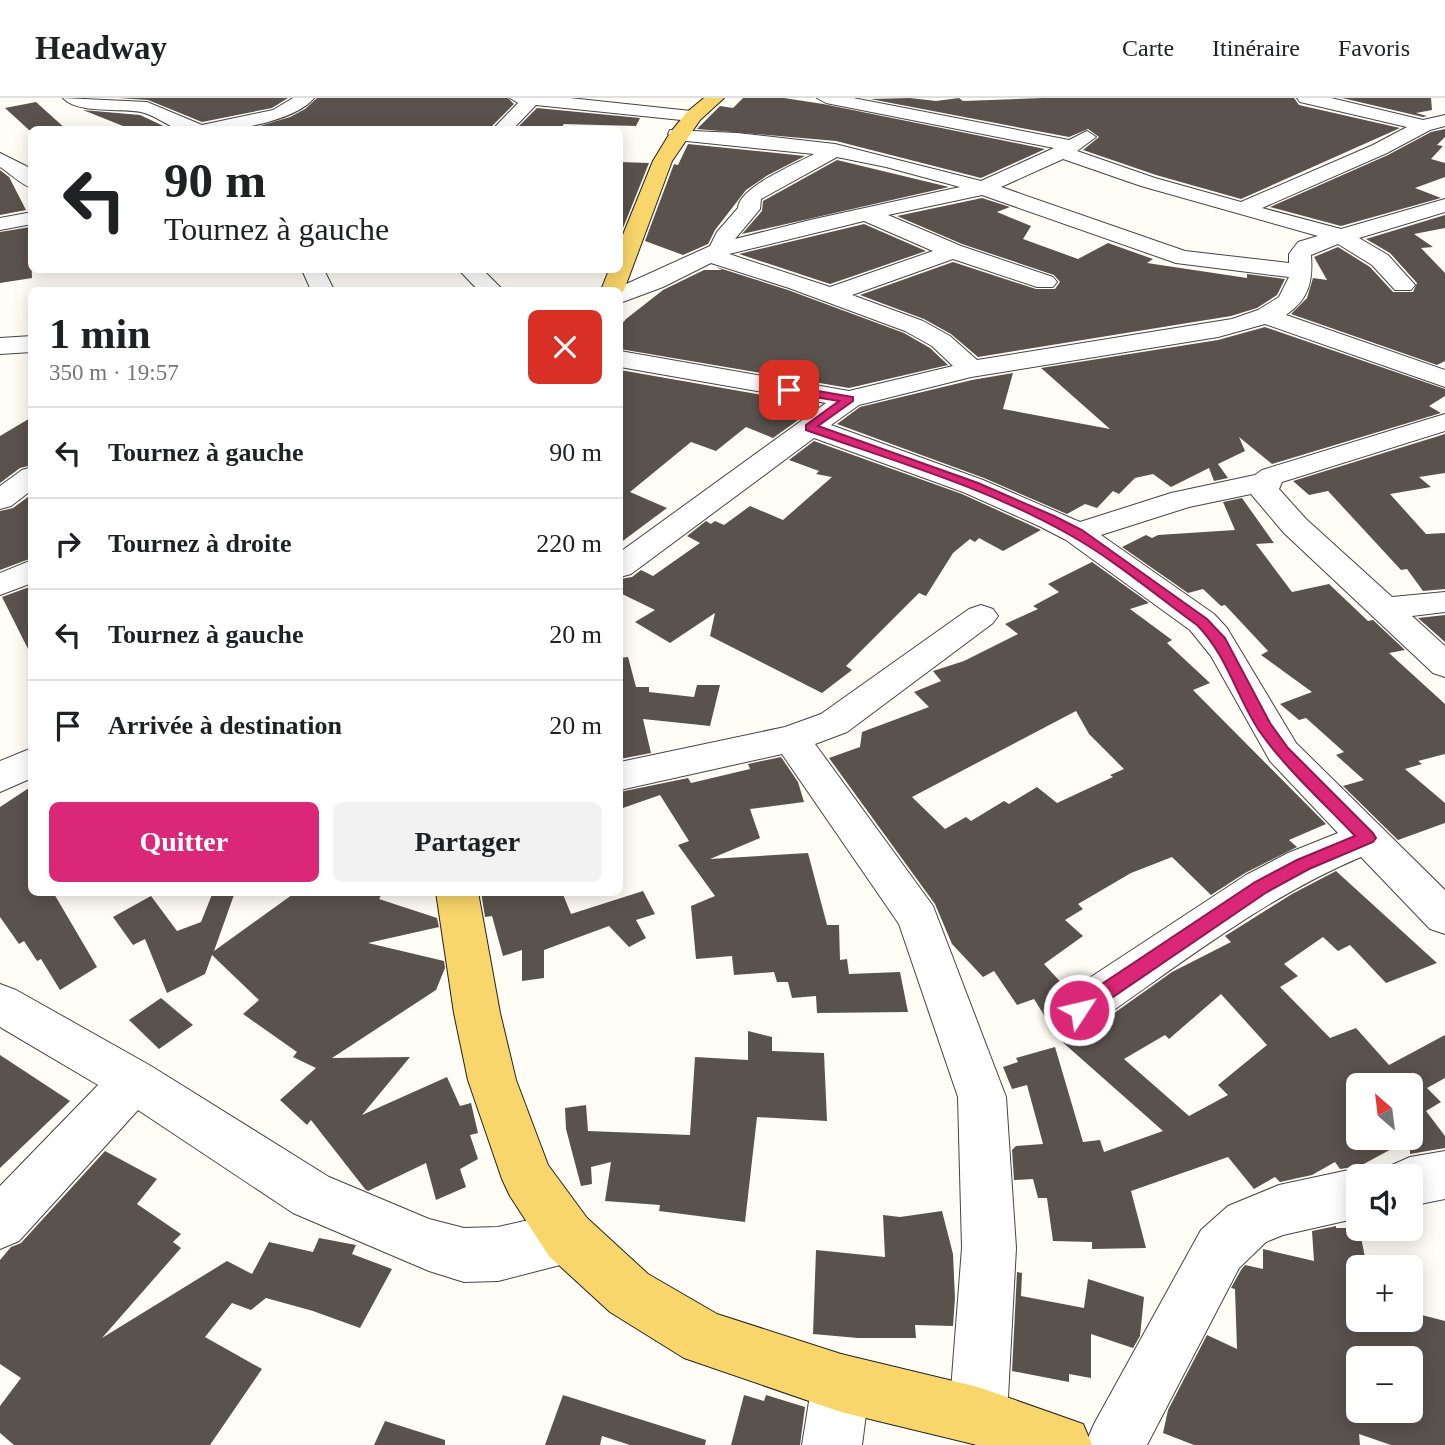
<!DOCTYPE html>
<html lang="fr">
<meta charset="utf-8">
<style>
:root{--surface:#fff;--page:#f2f2f2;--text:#202124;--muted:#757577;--line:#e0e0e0;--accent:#db2777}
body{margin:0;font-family:"Times New Roman",serif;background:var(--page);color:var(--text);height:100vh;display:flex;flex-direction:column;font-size:26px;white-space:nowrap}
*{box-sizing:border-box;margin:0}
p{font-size:23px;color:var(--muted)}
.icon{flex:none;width:38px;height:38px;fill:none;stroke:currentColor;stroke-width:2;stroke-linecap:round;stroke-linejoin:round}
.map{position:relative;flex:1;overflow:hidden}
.details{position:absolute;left:28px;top:189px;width:595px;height:609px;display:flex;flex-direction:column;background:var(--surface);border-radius:10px;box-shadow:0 4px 18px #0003}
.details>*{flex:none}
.guide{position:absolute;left:28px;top:28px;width:595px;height:147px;border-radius:10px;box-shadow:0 4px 18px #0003;background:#fff;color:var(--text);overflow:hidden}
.needle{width:46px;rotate:332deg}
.buttons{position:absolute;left:1346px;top:975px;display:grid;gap:14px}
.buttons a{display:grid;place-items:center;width:77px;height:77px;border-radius:10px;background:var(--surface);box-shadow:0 4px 18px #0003;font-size:35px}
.pin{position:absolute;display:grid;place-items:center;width:60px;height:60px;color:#fff;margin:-30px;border-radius:14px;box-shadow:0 4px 10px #0006}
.me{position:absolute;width:77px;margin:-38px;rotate:55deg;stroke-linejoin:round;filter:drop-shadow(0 0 5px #0008)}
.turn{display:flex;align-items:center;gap:24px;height:147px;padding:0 21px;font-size:32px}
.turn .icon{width:91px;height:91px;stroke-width:2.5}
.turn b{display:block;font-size:49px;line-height:60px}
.round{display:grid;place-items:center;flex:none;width:74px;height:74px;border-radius:10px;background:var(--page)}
.summary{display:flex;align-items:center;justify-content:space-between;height:119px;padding:0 21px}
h1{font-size:42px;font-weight:700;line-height:52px}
.button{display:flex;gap:14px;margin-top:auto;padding:14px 21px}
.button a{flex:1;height:80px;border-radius:10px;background:var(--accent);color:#fff;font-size:28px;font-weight:700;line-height:80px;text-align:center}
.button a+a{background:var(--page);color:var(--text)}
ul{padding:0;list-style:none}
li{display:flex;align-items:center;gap:21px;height:91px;padding:0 21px;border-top:2px solid var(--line)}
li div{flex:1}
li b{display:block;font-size:26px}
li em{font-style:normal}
header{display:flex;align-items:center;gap:42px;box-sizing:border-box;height:98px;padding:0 35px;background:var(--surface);border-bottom:2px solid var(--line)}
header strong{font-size:33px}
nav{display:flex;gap:38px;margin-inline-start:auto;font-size:24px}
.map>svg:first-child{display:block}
.building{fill:#5a524d;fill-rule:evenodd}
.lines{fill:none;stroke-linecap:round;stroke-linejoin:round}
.minor-casing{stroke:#444;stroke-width:2}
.major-casing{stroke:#222;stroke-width:2}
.minor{fill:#fff;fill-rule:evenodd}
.major{fill:#f9d66b;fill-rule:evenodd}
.route{fill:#db2777;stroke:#8e194d;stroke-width:2}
</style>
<header>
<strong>Headway</strong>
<nav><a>Carte</a><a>Itinéraire</a><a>Favoris</a></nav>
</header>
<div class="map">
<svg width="1445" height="1347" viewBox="0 0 1445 1347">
<rect width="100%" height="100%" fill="#fffdf5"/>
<g class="building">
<path d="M118 0H288L272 10 202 24 148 2Z"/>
<path d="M317 0H508L514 6 490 30 246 32 290 19 305 11Z"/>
<path d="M743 0H784L823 6 1045 51 981 80 836 43 697 31 720 8 733 10Z"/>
<path d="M910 0 936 3 959 0 963 3 1043 0H1294L1299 7 1400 30 1241 101 1156 77 1083 52 1099 39 1088 31 1069 39 870 1Z"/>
<path d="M1342 0H1431L1432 12 1416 15 1427 18 1423 19Z"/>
<path d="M36 4 67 32H29L5 10Z"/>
<path d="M537 10 640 20 636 28 564 26 559 32 516 31Z"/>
<path d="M83 12 140 17 172 32H133Z"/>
<path d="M1445 31V39L1437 47 1443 48 1431 61 1445 65V79L1415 90 1441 100 1341 128 1270 109 1388 57 1431 34Z"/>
<path d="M688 46 805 58 768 77 746 92 715 132 708 146 683 157 645 143 674 66 678 67Z"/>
<path d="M837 62 949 89 742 136 762 113 763 103Z"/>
<path d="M620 64 649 65 621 135 620 134Z"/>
<path d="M0 72 9 79 26 112 0 117Z"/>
<path d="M982 100 1010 109 997 114 1031 128 1023 141 1078 161 1108 145 1153 161 1147 165 1247 180V176L1285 181 1277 197 1257 210 1231 218 978 259 951 236 924 221 860 197 953 164 1036 191H1055L1060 184 1054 177 962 146 897 118Z"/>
<path d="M1445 117V130L1414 136 1433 149 1421 150 1445 175V263L1437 267 1291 216 1307 200 1313 180 1327 182 1314 159 1338 149 1370 169 1393 194H1413L1417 185 1390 155 1366 141Z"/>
<path d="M864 126 926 153 830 186 739 156Z"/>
<path d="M30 129 32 180 0 185V134Z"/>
<path d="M716 169 788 192 904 235 930 250 948 267 849 290 620 251V228L626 221 663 192 704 172H722Z"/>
<path d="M1265 229 1445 291V298L1429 308 1441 315 1272 366 1239 339 1245 353 1218 366 1228 380 1214 383 1209 370 1171 389 1153 376 1135 380 1119 396 1113 393 1097 410 1085 406 1067 416 984 380 837 326 860 309 972 282 1013 275 1003 311 1110 331 1041 270 1218 242Z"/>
<path d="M620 272 819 307 773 340 746 329 716 353 691 344 630 394 667 410 620 445Z"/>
<path d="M32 319V367L20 370 0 385V338Z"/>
<path d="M1445 336V375L1419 379 1431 389 1390 396 1426 436 1445 435V491L1423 493 1407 471 1401 472 1328 393 1309 397 1293 383Z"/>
<path d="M814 343 962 396 1041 432 1003 453 979 440 975 444 970 441 953 455 926 498 919 495 846 568 852 572 822 595 710 538 715 515 670 545 635 524 655 512 620 495V481L632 479 641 472 653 478 700 445 687 438 706 423 711 426 715 423 724 427 750 408 783 422 832 379 816 376 819 373 789 362Z"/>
<path d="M32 396V460L0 472V413L13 410Z"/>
<path d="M1242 400 1274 445 1256 446 1292 494 1329 486 1368 523 1373 522 1405 552 1389 555 1445 606V656L1418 663 1422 666 1405 671 1445 705V725L1398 742 1343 688 1364 682 1336 657 1344 654 1306 620 1299 622 1280 606 1312 594 1261 557 1268 553 1225 507 1221 508 1203 491 1188 495 1122 449 1146 437 1152 440 1158 437 1235 432 1223 404Z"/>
<path d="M1092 464 1149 505 1130 511 1172 542 1167 545 1210 585 1193 592 1326 726 1289 742 1297 749 1245 775 1211 797 1172 759 1131 775 1078 806 1083 811 1065 822 1083 838 1044 866 1067 891 1060 897 1053 911 1060 927 1077 934 1096 928 1172 874 1231 844 1225 838 1292 796 1336 773 1437 865 1386 885 1350 847 1338 853 1323 839 1284 866 1298 878 1280 889 1330 940 1356 930 1389 967 1445 937V980L1427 990 1441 1004 1426 1013 1445 1038V1050L1410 1056V1041L1360 1068 1340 1071 1335 1064 1312 1077 1280 1084 1275 1079 1254 1091 1228 1059 1131 1093 1146 1150 1092 1151V1144L1053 1143 1047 1100H1038L1033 1081 1014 1082 1012 1052 1016 1048 1043 1046 1027 987 1012 991 1003 969 1018 964 1016 960 1055 949 1083 1044 1100 1042 1104 1054 1163 1033 1059 941 1034 901 1017 907 994 873 983 879 952 846 935 806 829 660 860 649 862 634 929 609 914 594 941 583 933 573 964 563 1018 536 1005 526 1038 511 1033 508 1059 494 1048 486ZM1076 613 1089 636 1124 671 1110 677 1113 679 1057 705 1037 689 1009 706 1004 703 971 723 966 719 945 731 912 699ZM1221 896 1267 947 1218 987 1228 997 1189 1018 1124 961 1165 937 1169 941ZM1358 987H1410V1040H1358Z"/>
<path d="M32 488V559L2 499Z"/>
<path d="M1445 517V544L1418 520Z"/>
<path d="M628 559 636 589H649V594L694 599 697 587H720L710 628 643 621 651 655 620 661V560Z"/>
<path d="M781 659 798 684 804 704 750 711 760 740 710 761 808 755 827 827H839L840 862 847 861 849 876 900 874 908 914 817 915 816 898 792 900 788 884H777L774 874 734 877 732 858 696 861 691 808 715 798 678 747 689 743 660 697 620 711V694L688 680 691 685 750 671 748 666Z"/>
<path d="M32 688V794H53L97 869 60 892 41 861 37 863 24 843 19 846 0 819V709Z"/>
<path d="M643 793 655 816 636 822 646 840 629 849 609 828 544 852V880L522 883V852L503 858 492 818 485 819 481 794H562L571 816Z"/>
<path d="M213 794H235L214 853 296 794H383L379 801 437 820 439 829 368 845 444 863 445 870 436 892 332 960 410 959 362 1017 447 979 460 1008 471 1005 478 1035 470 1037 478 1061 460 1071 466 1089 436 1102 426 1065 368 1093 365 1091 311 1022 307 1027 280 1002 316 970 293 959 297 954 243 916 259 902 212 857 205 876 167 895 145 841 133 847 113 819 151 798 177 833 201 824Z"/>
<path d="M161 900 193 927 159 951 129 922Z"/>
<path d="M748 933 772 939V953L824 955 827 1023 757 1019 745 1124 659 1113 660 1107 605 1103 611 1064 591 1069 592 1086 581 1088 566 1031 565 1010 586 1007 588 1033 690 1037 695 959 748 962Z"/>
<path d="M0 957 70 1003 0 1070Z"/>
<path d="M105 1053 157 1081 137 1106 181 1136 173 1144 181 1150 102 1240 227 1163 252 1176 269 1144 313 1154 319 1140 356 1147 352 1156 392 1171 360 1230 313 1213 266 1200 251 1212 232 1205 205 1239 262 1271 210 1347H14L0 1335V1308L21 1280 0 1266V1162L11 1149 21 1145Z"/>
<path d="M942 1113 953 1156 955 1200 953 1228 915 1227 916 1240H858L813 1236 816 1152 885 1159 883 1117 900 1119Z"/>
<path d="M1336 1128V1130H1359L1367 1169H1358V1222H1410V1214L1445 1223V1347H1391L1359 1336 1360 1347H1194L1163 1335 1168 1312 1207 1237 1237 1251 1235 1191 1231 1190 1241 1172 1245 1167 1263 1171V1151L1314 1163 1312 1133ZM1358 1260H1410V1312H1358Z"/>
<path d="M1017 1174 1022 1175 1021 1198 1084 1210 1088 1181 1144 1199 1140 1238 1133 1250 1091 1236V1280L1069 1276V1284L1012 1273Z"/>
<path d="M563 1297 706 1342 705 1347H630L602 1338 600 1347H545Z"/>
<path d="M744 1297 764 1303 766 1297 805 1309 800 1347H731Z"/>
<path d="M385 1323 445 1342V1347H374Z"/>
</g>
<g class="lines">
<defs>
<g id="minor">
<path d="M63 0 147 4 202 27 273 12 293 0H314C293 26 212 38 181 32 167 28 155 17 141 14 121 10 77 16 63 0Z"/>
<path d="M510 0H570L691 13 700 18 691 23 536 7 512 32H492L518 5Z"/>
<path d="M817 0H853L1069 42 1087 33 1096 39 1077 53 1155 80 1241 104 1373 47 1407 29 1300 4 1297 0H1331L1423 22 1445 17V28L1430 32 1387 55 1262 110 1341 131 1445 101V114L1359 140 1388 157 1415 187 1411 192H1395L1372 167 1338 146 1311 157C1313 184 1309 201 1286 217L1445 272V289L1265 226 1218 239 971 279 859 307 831 327 983 382 1080 424 1171 395 1255 377 1262 372 1445 316V333L1282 384 1279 391 1306 421 1392 499 1445 494V514L1412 518 1445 548V579L1433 575 1284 435 1251 396 1189 409 1101 437 1214 516 1227 530 1296 645 1445 792V836L1430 831 1361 759C1264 800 1180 866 1094 926L1078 932 1062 926 1055 912 1062 898 1246 777 1288 755 1338 735 1270 663 1211 558 1190 532 1066 442 1039 428 963 394 814 340 631 476 620 479V454L826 305 620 269V253L849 293 953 268 932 248 905 233 789 190 711 165 663 189 620 205V192H613L710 148 717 134 738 110C739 89 796 66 814 56L677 42 668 36 670 32 737 35 835 46 981 83 1054 50 826 5ZM837 59 886 69 960 89 810 122 735 141 760 111 761 101ZM1063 61 1141 88 1318 138 1298 144 1289 156V165L1185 153 1001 89ZM982 97 1176 165 1289 179 1279 199 1258 212 1232 221 977 262 950 238 923 223 852 197 953 161 1037 189H1053L1057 184 1053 179 961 148 888 117ZM864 123 933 153 830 189 729 156Z"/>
<path d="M0 55 32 71V90C21 87 10 75 0 69Z"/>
<path d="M32 114V126L0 132V120Z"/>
<path d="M302 172H324L334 192H311Z"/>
<path d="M459 172H483L503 192H478Z"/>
<path d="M32 238V254L0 256V240Z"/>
<path d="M32 369V392L11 408 0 411V388L22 372Z"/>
<path d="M32 462V485L0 497V475Z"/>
<path d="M981 507 993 511 998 518 993 525 847 634 815 646 933 808 1006 999 1016 1150 1007 1318 999 1339 977 1347 957 1339 949 1318 962 1150 958 999 899 826 782 656 620 692V664L785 629 821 616 969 511Z"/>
<path d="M32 650V680L0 694V663Z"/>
<path d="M0 886 16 892 151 968 329 1079 429 1121 464 1130 498 1129 568 1113 587 1120 594 1139 587 1158 568 1165 498 1183 464 1184 429 1173 293 1115 138 1012 19 1143 0 1151V1088L98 987 0 929Z"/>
<path d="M1445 1053V1101L1410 1108V1078H1387L1392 1067 1410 1059Z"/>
<path d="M1358 1070 1376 1078H1358V1120L1283 1137 1266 1144 1239 1170 1147 1347H1085L1094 1326 1201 1132 1228 1108 1279 1087Z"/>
<path d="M841 1256 861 1265 870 1285 862 1347H802L812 1285 821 1265Z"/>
</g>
<g id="major">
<path d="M704 0H724L700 22 672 63 624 192 620 197V192H601L609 172H620V144L653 63 670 35 687 14Z"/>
<path d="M436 794H478L500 915 516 982 548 1067 587 1120 648 1176 717 1216 841 1256 978 1289 1083 1326 1092 1347H977L841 1314 684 1260 610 1214 549 1158 510 1098 502 1081 468 982 454 915Z"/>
</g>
</defs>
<use href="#minor" class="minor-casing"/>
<use href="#major" class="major-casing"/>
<use href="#minor" class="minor"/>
<use href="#major" class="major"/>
</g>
<path class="route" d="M789 288 853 299V303L818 328 978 385 1054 418 1082 432 1207 521 1225 540 1270 625 1288 650 1373 735 1376 740 1373 744 1309 771 1267 794 1085 918 1079 920 1072 918 1069 912 1072 906 1255 784 1297 762 1355 738C1323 704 1287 672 1260 634 1237 600 1227 557 1197 527 1157 498 1113 461 1070 437 988 390 894 363 806 332V327L839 303 785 294 783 292Z"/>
</svg>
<div class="buttons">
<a><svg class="needle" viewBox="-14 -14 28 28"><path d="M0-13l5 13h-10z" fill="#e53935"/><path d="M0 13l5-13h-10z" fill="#757577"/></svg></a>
<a><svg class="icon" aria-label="sound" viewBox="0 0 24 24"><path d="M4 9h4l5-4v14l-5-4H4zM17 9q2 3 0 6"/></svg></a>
<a>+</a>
<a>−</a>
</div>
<div class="pin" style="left:789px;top:292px;background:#d93025"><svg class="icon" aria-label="arrive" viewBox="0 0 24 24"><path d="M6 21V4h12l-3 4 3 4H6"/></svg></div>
<svg class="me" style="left:1079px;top:912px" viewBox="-20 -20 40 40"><circle r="17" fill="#db2777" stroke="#fff" stroke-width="3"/><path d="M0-11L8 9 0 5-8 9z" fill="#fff"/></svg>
<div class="guide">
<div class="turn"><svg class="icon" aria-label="left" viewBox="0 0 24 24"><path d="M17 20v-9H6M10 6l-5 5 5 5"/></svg><div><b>90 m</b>Tournez à gauche</div></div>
</div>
<section class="details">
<div class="summary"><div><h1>1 min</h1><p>350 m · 19:57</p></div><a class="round" style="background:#d93025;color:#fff"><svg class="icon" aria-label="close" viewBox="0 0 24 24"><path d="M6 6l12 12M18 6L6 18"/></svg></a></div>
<ul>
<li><svg class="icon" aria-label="left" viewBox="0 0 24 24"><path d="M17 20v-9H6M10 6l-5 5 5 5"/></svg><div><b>Tournez à gauche</b></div><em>90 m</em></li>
<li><svg class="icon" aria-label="right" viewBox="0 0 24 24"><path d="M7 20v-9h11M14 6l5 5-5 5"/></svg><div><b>Tournez à droite</b></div><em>220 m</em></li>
<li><svg class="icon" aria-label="left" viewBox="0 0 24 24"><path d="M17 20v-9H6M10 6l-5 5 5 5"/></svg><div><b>Tournez à gauche</b></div><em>20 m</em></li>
<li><svg class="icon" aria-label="arrive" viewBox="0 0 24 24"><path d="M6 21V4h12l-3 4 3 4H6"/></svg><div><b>Arrivée à destination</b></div><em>20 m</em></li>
</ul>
<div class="button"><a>Quitter</a><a>Partager</a></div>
</section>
</div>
